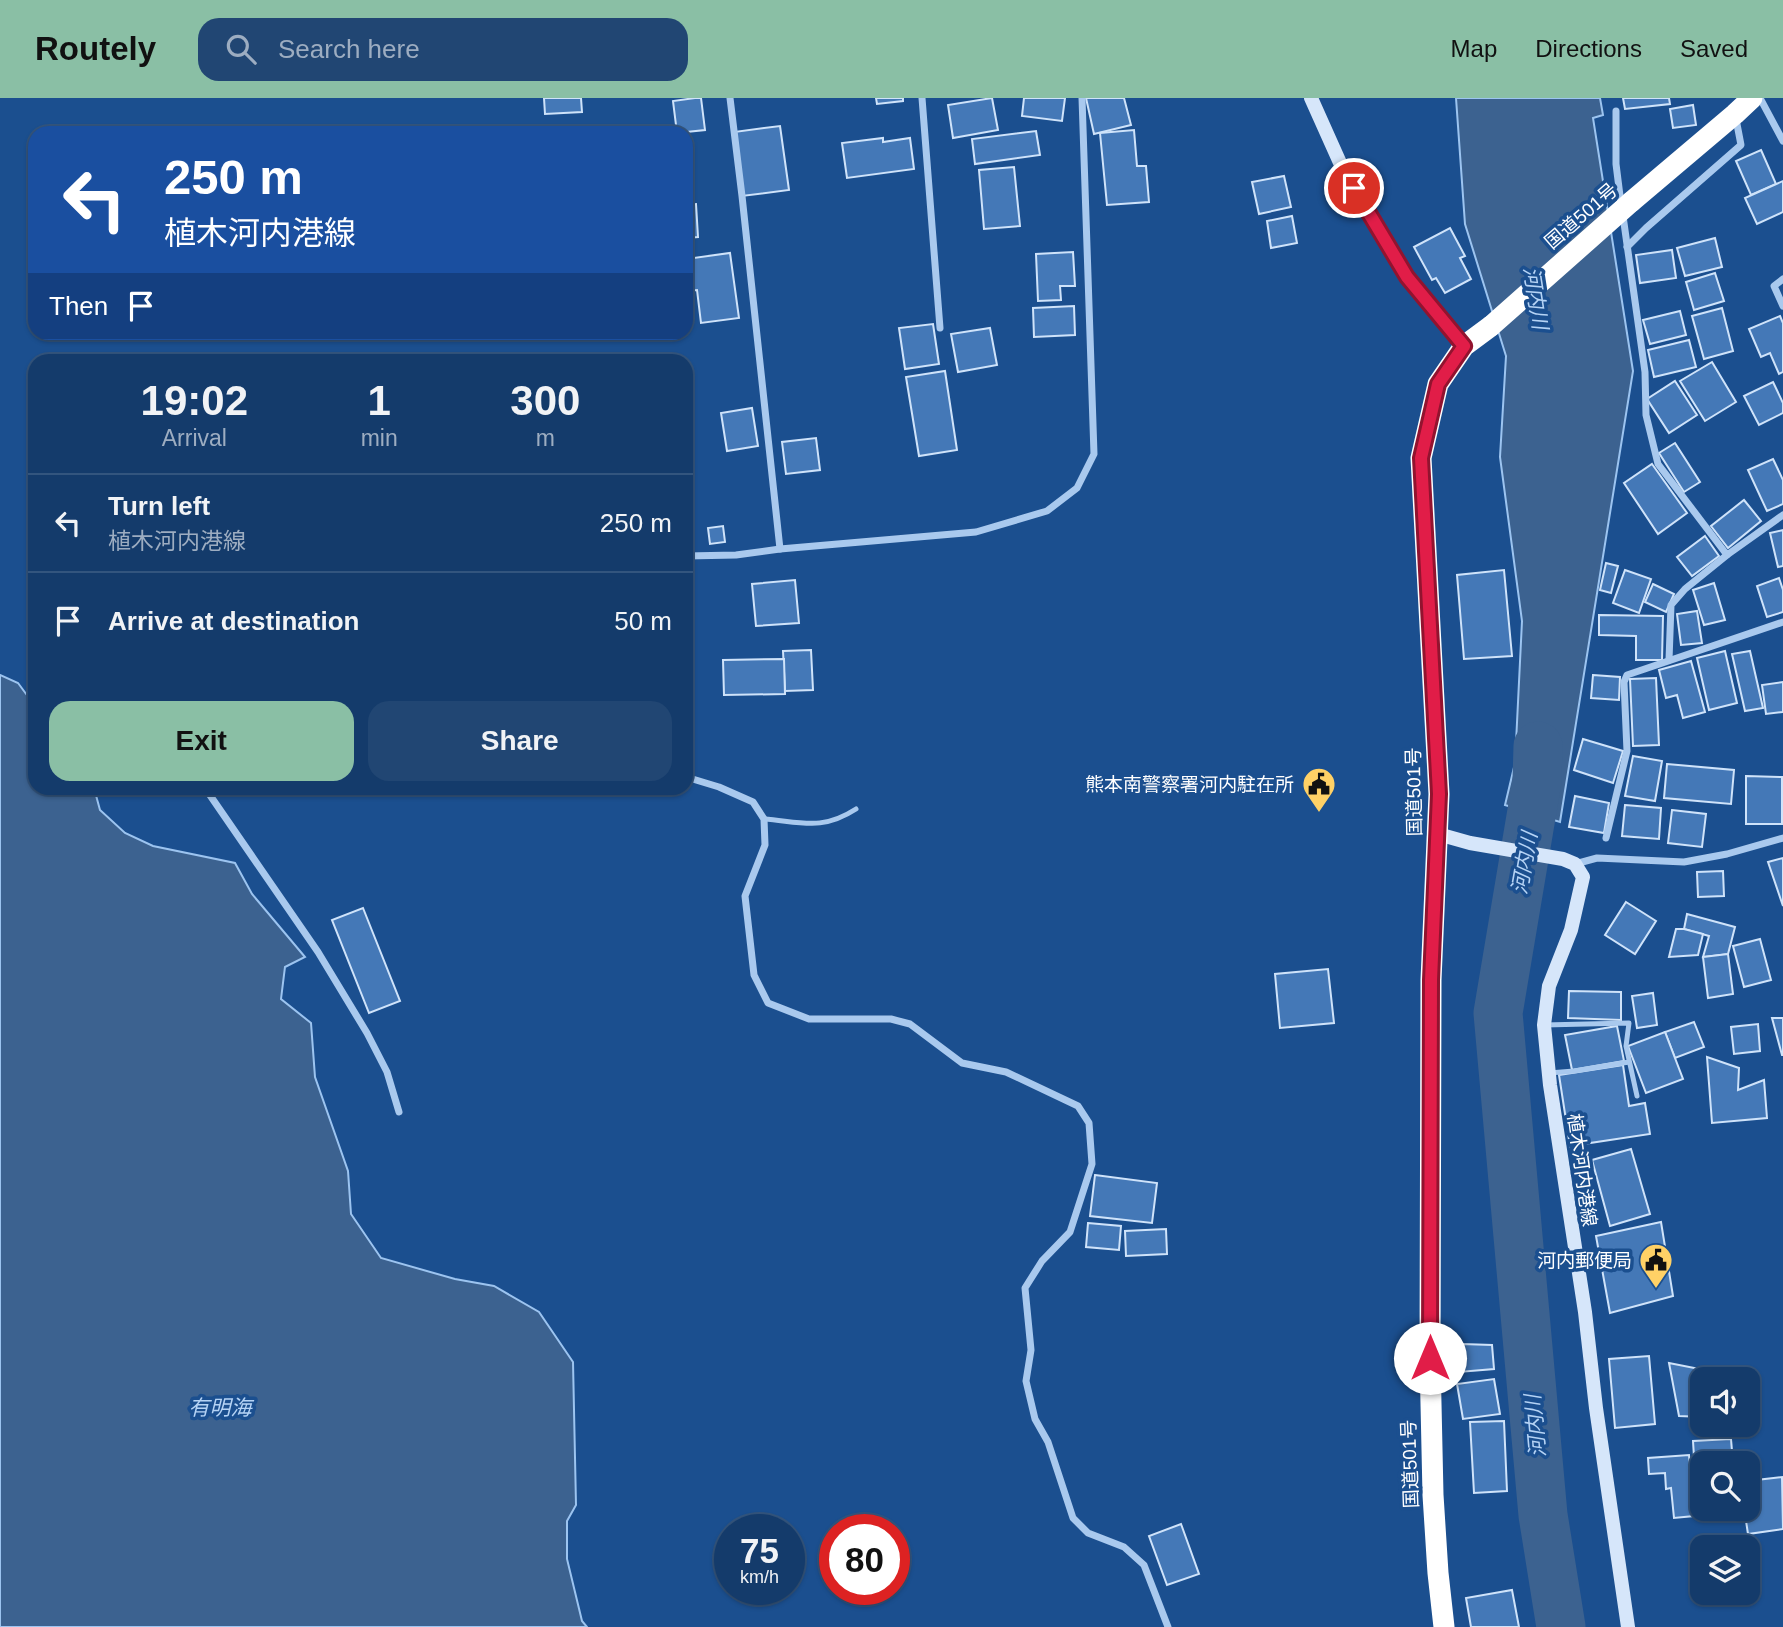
<!DOCTYPE html>
<meta charset="utf-8">
<style>
:root{--surface:#143b6b;--page:#214673;--text:#f1f3f6;--muted:#9dadc1;--line:#33557e;--accent:#8abfa5}
body{margin:0;font-family:Arial,"Noto Sans JP",sans-serif;background:var(--page);color:var(--text);height:100vh;display:flex;flex-direction:column;font-size:26px;white-space:nowrap}
*{box-sizing:border-box;margin:0}
p{font-size:23px;color:var(--muted)}
.icon{flex:none;width:38px;height:38px;fill:none;stroke:currentColor;stroke-width:2;stroke-linecap:round;stroke-linejoin:round}
.map{position:relative;flex:1;overflow:hidden}
.sheet{position:absolute;left:28px;top:256px;width:665px;height:441px;display:flex;flex-direction:column;background:var(--surface);border-radius:21px;box-shadow:0 2px 5px #0004,0 0 0 2px var(--line)}
.sheet>*{flex:none}
.guide{position:absolute;left:28px;top:28px;width:665px;height:214px;border-radius:21px;box-shadow:0 2px 5px #0004,0 0 0 2px var(--line);background:#1a4fa0;color:#fff;overflow:hidden}
.fabs{position:absolute;left:1690px;top:1269px;display:grid;gap:14px}
.fabs a{display:grid;place-items:center;width:70px;height:70px;border-radius:14px;background:var(--surface);box-shadow:0 2px 5px #0004,0 0 0 2px var(--line);font-size:35px}
.speed{position:absolute;left:714px;top:1416px;display:flex;gap:14px;font-size:35px;font-weight:700;text-align:center}
.speed>*{display:grid;place-content:center;width:91px;height:91px;border-radius:50%;background:var(--surface);box-shadow:0 2px 5px #0004,0 0 0 2px var(--line);line-height:1}
.speed small{font-size:18px;font-weight:400}
.speed .limit{border:10px solid #d22;background:#fff;color:#111}
.pin{position:absolute;display:grid;place-items:center;width:60px;height:60px;color:#fff;margin:-30px;border:4px solid #fff;border-radius:50%;box-shadow:0 2px 7px #0007}
.me{position:absolute;width:77px;margin:-38px;rotate:0deg;stroke-linejoin:round;filter:drop-shadow(0 0 5px #0008)}
.turn{display:flex;align-items:center;gap:24px;height:147px;padding:0 21px;font-size:32px}
.turn .icon{width:91px;height:91px;stroke-width:2.5}
.turn b{display:block;font-size:49px;line-height:60px}
.then{display:flex;align-items:center;height:66px;padding:0 21px;background:#0003;gap:14px;font-size:26px}
.eta{display:flex;justify-content:space-evenly;align-items:center;height:119px;text-align:center}
.eta b{font-size:42px;font-weight:700;line-height:49px}
.action{display:flex;gap:14px;margin-top:auto;padding:14px 21px}
.action a{flex:1;height:80px;border-radius:21px;background:var(--accent);color:#111;font-size:28px;font-weight:700;line-height:80px;text-align:center}
.action a+a{background:var(--page);color:var(--text)}
ul{padding:0;list-style:none}
li{display:flex;align-items:center;gap:21px;height:98px;padding:0 21px;border-top:2px solid var(--line)}
li div{flex:1}
li b{display:block;font-size:26px}
li em{font-style:normal}
header{display:flex;align-items:center;gap:42px;box-sizing:border-box;height:98px;padding:0 35px;background:var(--accent);color:#111}
header strong{font-size:33px}
nav{display:flex;gap:38px;margin-inline-start:auto;font-size:24px}
.search{width:490px;height:63px;background:var(--page);display:flex;align-items:center;gap:18px;box-sizing:border-box;padding:0 24px;border-radius:21px;color:var(--muted);font-size:26px}
.map>svg:first-child{display:block}
.water{fill:#3c6290;stroke:#9cc4f0;stroke-width:2}
.lines{fill:none;stroke-linecap:round;stroke-linejoin:round}
.river{stroke:#3c6290;stroke-width:49}
.building{fill:#4478b7;stroke:#cfe3fa;stroke-width:2}
.lane{stroke:#a9c9ee;stroke-width:5}
.street{stroke:#a9c9ee;stroke-width:7}
.secondary{stroke:#d6e6fa;stroke-width:14}
.highway{stroke:#fff;stroke-width:21}
.highway-bridge{stroke:#fff;stroke-width:21}
.route-casing{stroke:#92132f;stroke-width:18}
.route{stroke:#e11d48;stroke-width:12}
.labels{text-anchor:middle;dominant-baseline:central;stroke-width:7;stroke-linejoin:round;paint-order:stroke}
.street-label{font-size:19px;fill:#fff;stroke:#1b4f8f}
.poi-label{font-size:19px;fill:#fff;stroke:#1b4f8f;text-anchor:end}
.water-label{font-size:21px;font-style:italic;fill:#b5d3f5;stroke:#1b4f8f}
</style>
<header>
<strong>Routely</strong>
<div class="search"><svg class="icon" aria-label="search" viewBox="0 0 24 24"><circle cx="10" cy="10" r="6"/><path d="M15 15l6 6"/></svg>Search here</div>
<nav><a>Map</a><a>Directions</a><a>Saved</a></nav>
</header>
<div class="map">
<svg width="1783" height="1529" viewBox="0 0 1783 1529">
<rect width="100%" height="100%" fill="#1b4f8f"/>
<g class="water">
<path d="M1456 0H1600L1603 17 1593 20 1633 273 1560 724 1505 707 1515 665 1522 523 1500 359 1506 258 1465 126Z"/>
<path d="M0 577 18 585 35 608V690H94L100 712 125 735 153 748 235 765 252 796 305 859 285 869 281 901 311 925 315 979 348 1073 351 1116 381 1160 455 1181 494 1188 539 1214 573 1264 576 1407 567 1423V1461L582 1523 587 1529H0Z"/>
</g>
<g class="lines">
<path class="river" d="M1538 648 1537 683 1498 915 1543 1417 1561 1529"/>
</g>
<g class="building">
<path d="M544 0H581L582 14 545 16Z"/>
<path d="M695 0H701L705 32 677 35 673 3Z"/>
<path d="M876 0H903V3L877 6Z"/>
<path d="M992 0 998 32 953 40 948 7Z"/>
<path d="M1024 0H1065L1062 23 1022 18Z"/>
<path d="M1086 0H1124L1131 27 1094 36Z"/>
<path d="M1623 0H1669L1670 6 1625 11Z"/>
<path d="M1693 7 1696 27 1673 30 1670 11Z"/>
<path d="M780 28 789 92 742 98 734 34Z"/>
<path d="M1134 32 1137 68H1146L1149 104 1107 107 1100 35Z"/>
<path d="M1036 33 1040 57 975 66 972 41Z"/>
<path d="M883 40V44L910 40 914 71 847 80 842 45Z"/>
<path d="M1761 52 1776 86 1751 97 1736 63Z"/>
<path d="M1014 69 1020 128 984 131 979 72Z"/>
<path d="M1284 78 1291 109 1259 116 1252 84Z"/>
<path d="M1783 83V114L1757 126 1745 100Z"/>
<path d="M696 106 698 139 686 140V107Z"/>
<path d="M1292 118 1297 145 1271 150 1267 123Z"/>
<path d="M1450 130 1465 158 1460 160 1471 181 1445 195 1436 180 1432 182 1414 149Z"/>
<path d="M1715 140 1722 169 1685 178 1677 150Z"/>
<path d="M1672 152 1676 180 1640 185 1636 157Z"/>
<path d="M1073 154 1075 188H1060L1061 202 1038 203 1036 156Z"/>
<path d="M730 155 739 220 701 225 697 192 686 193V161Z"/>
<path d="M1715 175 1724 203 1694 212 1686 184Z"/>
<path d="M1074 208 1075 237 1034 239 1033 210Z"/>
<path d="M1722 210 1733 253 1704 261 1692 218Z"/>
<path d="M1680 213 1686 237 1650 246 1643 222Z"/>
<path d="M1780 218 1783 225V274L1779 276 1770 255 1761 259 1749 231Z"/>
<path d="M933 226 939 266 905 271 899 230Z"/>
<path d="M990 230 997 267 958 274 951 236Z"/>
<path d="M1689 242 1696 269 1654 279 1648 252Z"/>
<path d="M1712 264 1736 304 1705 323 1680 283Z"/>
<path d="M945 273 957 352 919 358 906 279Z"/>
<path d="M1675 283 1697 317 1669 335 1647 301Z"/>
<path d="M1773 284 1783 305V315L1759 327 1744 298Z"/>
<path d="M752 310 758 348 727 353 721 315Z"/>
<path d="M816 340 820 372 786 376 782 344Z"/>
<path d="M1675 345 1700 384 1684 394 1659 355Z"/>
<path d="M1773 361 1783 382V406L1767 413 1748 372Z"/>
<path d="M1652 366 1687 415 1658 436 1624 385Z"/>
<path d="M1744 402 1761 423 1728 450 1711 428Z"/>
<path d="M723 428 725 444 710 446 708 430Z"/>
<path d="M1783 432V468L1778 469 1770 435Z"/>
<path d="M1705 438 1719 458 1692 478 1677 459Z"/>
<path d="M1606 465 1618 468 1611 495 1600 492Z"/>
<path d="M1504 472 1512 558 1464 561 1457 477Z"/>
<path d="M1625 472 1651 481 1639 515 1613 505Z"/>
<path d="M1779 480 1783 492V514L1767 519 1757 488Z"/>
<path d="M795 482 799 525 756 528 752 486Z"/>
<path d="M1714 485 1725 522 1704 527 1693 492Z"/>
<path d="M1653 486 1674 496 1666 514 1645 504Z"/>
<path d="M1697 513 1702 545 1681 547 1677 516Z"/>
<path d="M1599 517 1663 518 1662 562H1636V538L1599 537Z"/>
<path d="M811 552 813 592 785 593 783 553Z"/>
<path d="M1725 553 1737 605 1709 612 1697 560Z"/>
<path d="M1750 553 1763 610 1745 613 1732 556Z"/>
<path d="M784 561 785 596 724 597 723 562Z"/>
<path d="M1691 563 1705 614 1683 620 1677 597 1666 600 1659 572Z"/>
<path d="M1593 577 1620 579 1619 602 1591 600Z"/>
<path d="M1656 580 1659 647 1633 648 1630 581Z"/>
<path d="M1783 584V614L1766 616 1762 587Z"/>
<path d="M1583 641 1623 653 1613 685 1574 672Z"/>
<path d="M1633 658 1662 663 1655 703 1625 698Z"/>
<path d="M1667 666 1734 672 1731 706 1664 700Z"/>
<path d="M1746 678 1782 679V726H1746Z"/>
<path d="M1575 698 1609 705 1604 735 1569 729Z"/>
<path d="M1625 707 1661 710 1659 741 1622 738Z"/>
<path d="M1672 712 1706 716 1702 749 1668 745Z"/>
<path d="M1783 760V808L1768 764Z"/>
<path d="M1723 773 1724 798 1698 799 1697 774Z"/>
<path d="M1626 804 1656 823 1635 856 1605 837Z"/>
<path d="M363 810 400 903 369 915 332 822Z"/>
<path d="M1687 816 1735 829 1728 856 1703 859 1709 838 1684 831Z"/>
<path d="M1676 831H1684L1703 836 1698 857 1669 859Z"/>
<path d="M1760 841 1771 882 1744 889 1733 848Z"/>
<path d="M1728 856 1733 896 1708 900 1703 859Z"/>
<path d="M1328 871 1334 925 1280 930 1275 876Z"/>
<path d="M1569 893 1621 894V922L1568 920Z"/>
<path d="M1653 895 1657 927 1637 930 1632 898Z"/>
<path d="M1772 920H1783V957H1782Z"/>
<path d="M1694 924 1704 949 1675 960 1665 934Z"/>
<path d="M1758 926 1760 953 1734 956 1731 929Z"/>
<path d="M1617 928 1624 963 1572 972 1565 937Z"/>
<path d="M1665 934 1683 981 1646 995 1628 948Z"/>
<path d="M1707 959 1739 970 1738 992 1764 982 1767 1020 1712 1025Z"/>
<path d="M1623 967 1629 1008 1645 1005 1650 1036 1570 1048 1559 977Z"/>
<path d="M1631 1051 1650 1116 1610 1128 1592 1062Z"/>
<path d="M1095 1077 1157 1085 1152 1125 1090 1118Z"/>
<path d="M1661 1124 1673 1198 1610 1215 1596 1138Z"/>
<path d="M1088 1125 1121 1128 1119 1152 1086 1149Z"/>
<path d="M1166 1131 1167 1156 1126 1158 1125 1133Z"/>
<path d="M1462 1246 1492 1247 1494 1271 1459 1274Z"/>
<path d="M1649 1258 1655 1326 1615 1330 1609 1261Z"/>
<path d="M1669 1265 1720 1275 1721 1281H1703V1319L1679 1318Z"/>
<path d="M1494 1281 1500 1316 1463 1321 1457 1286Z"/>
<path d="M1504 1323 1507 1393 1474 1395 1470 1324Z"/>
<path d="M1731 1341 1733 1365H1703V1391H1696L1693 1343Z"/>
<path d="M1689 1357 1694 1418 1674 1420 1671 1390 1666 1391 1665 1375 1649 1376 1648 1360Z"/>
<path d="M1782 1379 1783 1431 1748 1436 1744 1410H1748V1383Z"/>
<path d="M1181 1426 1199 1476 1167 1487 1149 1438Z"/>
<path d="M1695 1462H1703V1494H1738L1698 1498Z"/>
<path d="M1512 1492 1519 1529H1471L1466 1500Z"/>
</g>
<g class="lines">
<g class="lane">
<path d="M764 721C802 724 822 733 856 711"/>
<path d="M1544 927 1629 925 1626 948 1637 998"/>
<path d="M1549 975 1574 973 1629 964"/>
</g>
<g class="street">
<path d="M730 0 742 98 780 451"/>
<path d="M922 0 940 230"/>
<path d="M1760 0 1783 43"/>
<path d="M1616 13V66L1621 106"/>
<path d="M1623 118 1645 274 1646 317 1658 366 1727 457 1783 417"/>
<path d="M1627 149 1646 130 1741 47 1736 21"/>
<path d="M1783 181 1774 188 1783 208"/>
<path d="M686 458 736 457 780 451 976 434 1047 413 1077 390 1094 356 1082 0"/>
<path d="M1669 562 1671 507 1685 491 1727 457"/>
<path d="M686 679 719 689 753 704 764 721 765 747 745 798 754 877 768 905 809 921H891L910 926 962 965 1006 974 1078 1008 1089 1025 1092 1066 1070 1134 1042 1163 1025 1190 1031 1252 1026 1283 1035 1321 1048 1344 1073 1420 1088 1435 1124 1449 1144 1467 1168 1529"/>
<path d="M205 690 318 854 367 935 387 974 399 1014"/>
<path d="M1606 740 1627 653 1624 584 1627 577 1783 524"/>
<path d="M1575 766 1597 760 1684 764 1727 756 1783 740"/>
</g>
<g class="secondary">
<path d="M1311 0 1341 67 1407 179 1464 248"/>
<path d="M1438 736 1470 745 1563 761 1575 766 1583 779 1571 832 1549 888 1544 927 1550 987 1585 1214 1596 1310 1628 1529"/>
</g>
<g class="highway">
<path d="M1631 104 1735 16 1752 0"/>
<path d="M1444 1529 1438 1475 1433 1397 1430 1260 1431 882 1439 696 1421 360 1438 286 1464 248 1491 228"/>
</g>
<path class="highway-bridge" d="M1491 228 1631 104"/>
</g>
<g class="lines">
<defs>
<path id="route" d="M1354 90 1407 179 1464 248 1438 286 1421 360 1439 696 1431 882 1430 1260"/>
</defs>
<use href="#route" class="route-casing"/>
<use href="#route" class="route"/>
</g>
<defs>
<symbol id="civic-pin" viewBox="-11 -11 22 30"><path d="M0 17L-7.5 6A9.5 9.5 0 1 1 7.5 6Z" fill="#ffd166" stroke="#1b4f8f"/><path d="M-.6-6.5H3V-4.5H.6V-3L4-1V1h2V6H-6V1h2V-1L-.6-3ZM-1.2 2.5V6h2.4V2.5Z" fill="#111"/></symbol>
</defs>
<g fill-rule="evenodd">
<use href="#civic-pin" x="1300" y="667" width="38" height="52"/>
<use href="#civic-pin" x="1637" y="1143" width="38" height="52"/>
</g>
<g class="labels">
<g class="street-label">
<text transform="translate(1581 118) rotate(-41)">国道501号</text>
<text transform="translate(1414 694) rotate(-91)">国道501号</text>
<text transform="translate(1582 1072) rotate(82)">植木河内港線</text>
<text transform="translate(1410 1366) rotate(-92)">国道501号</text>
</g>
<g class="poi-label">
<text x="1294" y="686">熊本南警察署河内駐在所</text>
<text x="1632" y="1162">河内郵便局</text>
</g>
<g class="water-label">
<text transform="translate(1536 200) rotate(81)">河内川</text>
<text transform="translate(1524 765) rotate(-80)">河内川</text>
<text x="220" y="1309">有明海</text>
<text transform="translate(1535 1328) rotate(-95)">河内川</text>
</g>
</g>
</svg>
<div class="fabs">
<a><svg class="icon" aria-label="sound" viewBox="0 0 24 24"><path d="M4 9h4l5-4v14l-5-4H4zM17 9q2 3 0 6"/></svg></a>
<a><svg class="icon" aria-label="search" viewBox="0 0 24 24"><circle cx="10" cy="10" r="6"/><path d="M15 15l6 6"/></svg></a>
<a><svg class="icon" aria-label="layers" viewBox="0 0 24 24"><path d="M12 4l9 5-9 5-9-5zM3 14l9 5 9-5"/></svg></a>
</div>
<div class="speed"><div>75<small>km/h</small></div><div class="limit">80</div></div>
<div class="pin" style="left:1354px;top:90px;background:#d93025"><svg class="icon" aria-label="arrive" viewBox="0 0 24 24"><path d="M6 21V4h12l-3 4 3 4H6"/></svg></div>
<svg class="me" style="left:1430px;top:1260px" viewBox="-20 -20 40 40"><circle r="19" fill="#fff"/><path d="M0-13L10 11 0 6-10 11z" fill="#e11d48"/></svg>
<div class="guide">
<div class="turn"><svg class="icon" aria-label="left" viewBox="0 0 24 24"><path d="M17 20v-9H6M10 6l-5 5 5 5"/></svg><div><b>250 m</b>植木河内港線</div></div>
<div class="then">Then<svg class="icon" aria-label="arrive" viewBox="0 0 24 24"><path d="M6 21V4h12l-3 4 3 4H6"/></svg></div>
</div>
<section class="sheet">
<div class="eta">
<div><b>19:02</b><p>Arrival</p></div>
<div><b>1</b><p>min</p></div>
<div><b>300</b><p>m</p></div>
</div>
<ul>
<li><svg class="icon" aria-label="left" viewBox="0 0 24 24"><path d="M17 20v-9H6M10 6l-5 5 5 5"/></svg><div><b>Turn left</b><p>植木河内港線</p></div><em>250 m</em></li>
<li><svg class="icon" aria-label="arrive" viewBox="0 0 24 24"><path d="M6 21V4h12l-3 4 3 4H6"/></svg><div><b>Arrive at destination</b></div><em>50 m</em></li>
</ul>
<div class="action"><a>Exit</a><a>Share</a></div>
</section>
</div>
